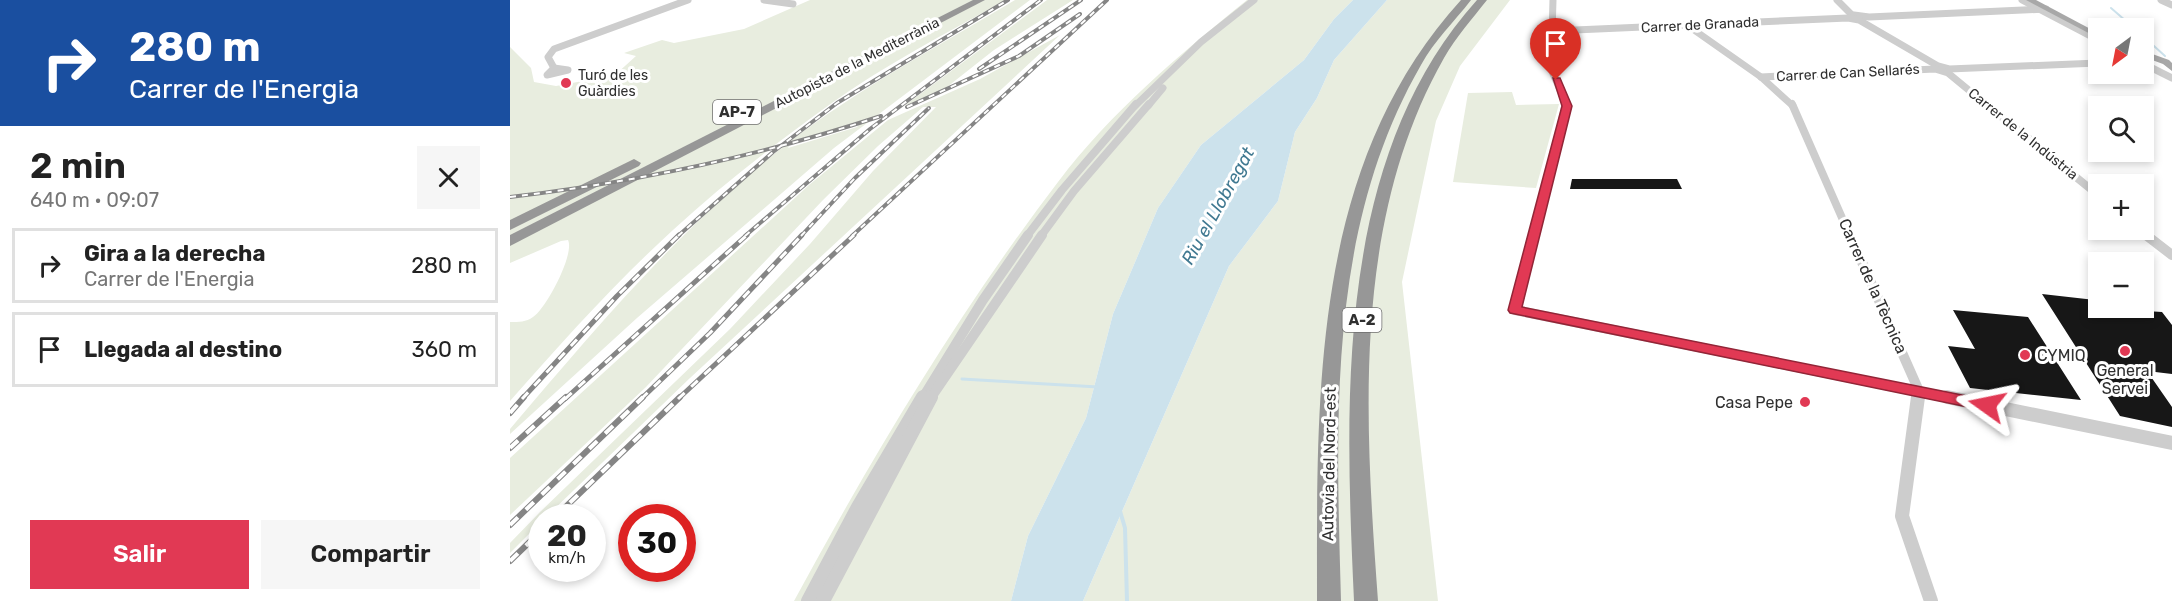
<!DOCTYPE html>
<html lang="es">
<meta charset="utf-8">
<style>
:root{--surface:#fff;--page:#f6f6f6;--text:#222;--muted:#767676;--line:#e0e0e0;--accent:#e13954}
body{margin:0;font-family:Rubik,sans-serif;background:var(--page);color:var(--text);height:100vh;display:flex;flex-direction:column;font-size:22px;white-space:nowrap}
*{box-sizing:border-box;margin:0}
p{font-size:20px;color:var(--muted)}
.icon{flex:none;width:33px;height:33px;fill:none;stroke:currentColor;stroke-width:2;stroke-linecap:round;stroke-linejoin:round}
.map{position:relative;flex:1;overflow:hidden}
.side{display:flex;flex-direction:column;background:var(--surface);width:510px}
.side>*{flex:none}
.top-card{background:#1a4fa0;color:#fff;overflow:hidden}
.needle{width:39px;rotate:212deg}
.fabs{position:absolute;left:1578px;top:18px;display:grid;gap:12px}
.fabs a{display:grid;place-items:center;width:66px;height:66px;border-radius:0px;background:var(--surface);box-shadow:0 3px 9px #0003;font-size:30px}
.speed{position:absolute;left:18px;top:504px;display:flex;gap:12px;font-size:30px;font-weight:700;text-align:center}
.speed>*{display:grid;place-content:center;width:78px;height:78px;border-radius:50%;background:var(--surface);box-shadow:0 3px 9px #0003;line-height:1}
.speed small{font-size:15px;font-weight:400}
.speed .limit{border:9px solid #d22;background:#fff;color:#111}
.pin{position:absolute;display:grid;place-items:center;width:51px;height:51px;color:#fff;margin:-62px -26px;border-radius:50% 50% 50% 0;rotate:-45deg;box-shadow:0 0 6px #0007}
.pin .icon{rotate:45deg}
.me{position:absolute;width:66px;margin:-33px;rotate:282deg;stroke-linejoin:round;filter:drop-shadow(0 0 4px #0008)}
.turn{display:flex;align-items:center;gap:21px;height:126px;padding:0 30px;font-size:27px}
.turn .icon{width:78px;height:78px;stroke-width:2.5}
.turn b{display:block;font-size:42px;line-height:51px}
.round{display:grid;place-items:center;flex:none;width:63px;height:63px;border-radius:0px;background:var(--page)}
.overview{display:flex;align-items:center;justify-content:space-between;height:102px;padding:0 30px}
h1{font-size:36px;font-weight:600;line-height:45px}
.primary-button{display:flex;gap:12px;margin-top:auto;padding:12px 30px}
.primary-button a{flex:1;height:69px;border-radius:0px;background:var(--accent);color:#fff;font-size:24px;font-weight:600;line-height:69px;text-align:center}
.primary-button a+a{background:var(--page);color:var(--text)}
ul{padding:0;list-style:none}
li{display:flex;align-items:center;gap:18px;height:75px;margin:0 12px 9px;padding:0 18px;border:3px solid var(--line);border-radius:0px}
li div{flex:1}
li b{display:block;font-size:22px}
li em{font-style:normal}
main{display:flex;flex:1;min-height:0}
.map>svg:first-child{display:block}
.green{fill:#e8eddf;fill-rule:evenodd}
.water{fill:#cce2ec}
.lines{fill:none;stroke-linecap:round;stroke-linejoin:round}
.stream-far2{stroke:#cce2ec;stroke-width:2}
.stream-far1{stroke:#cce2ec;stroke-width:3}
.stream{stroke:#cce2ec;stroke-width:4}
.building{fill:#171717}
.minor-far3{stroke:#cdcdcd;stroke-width:7}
.minor-far2{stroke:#cdcdcd;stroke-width:8}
.minor-far1{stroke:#cdcdcd;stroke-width:10}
.minor{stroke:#cdcdcd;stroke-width:14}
.major{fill:#a8a8a8;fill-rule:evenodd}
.highway{fill:#979797;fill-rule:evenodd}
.rail-far2-casing{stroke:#858585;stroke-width:4}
.rail-far1-casing{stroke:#858585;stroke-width:5}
.rail-casing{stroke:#858585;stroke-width:6}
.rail-far2{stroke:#fff;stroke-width:2;stroke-dasharray:6;stroke-linecap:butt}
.rail-far1{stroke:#fff;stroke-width:3;stroke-dasharray:9;stroke-linecap:butt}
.rail{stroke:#fff;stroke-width:4;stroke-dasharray:11;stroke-linecap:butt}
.route{fill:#e13954;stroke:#922537;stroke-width:1.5}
.poi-dot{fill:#e13954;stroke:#fff;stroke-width:2}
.labels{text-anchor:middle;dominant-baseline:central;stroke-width:6;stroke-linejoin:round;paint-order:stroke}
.far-street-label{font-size:14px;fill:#303030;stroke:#fff}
.far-poi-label{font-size:14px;fill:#303030;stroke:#fff;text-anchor:start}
.shield{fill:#fff;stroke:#6e6e6e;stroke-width:1.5}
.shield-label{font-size:15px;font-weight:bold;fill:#303030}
.street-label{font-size:16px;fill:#303030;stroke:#fff}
.poi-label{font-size:16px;fill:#303030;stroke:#fff;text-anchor:start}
.water-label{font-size:18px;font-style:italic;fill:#407991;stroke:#fff}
</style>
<main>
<section class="side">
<div class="top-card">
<div class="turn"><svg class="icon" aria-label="right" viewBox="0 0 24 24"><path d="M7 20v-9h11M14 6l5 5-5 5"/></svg><div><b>280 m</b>Carrer de l'Energia</div></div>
</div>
<div class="overview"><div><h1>2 min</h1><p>640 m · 09:07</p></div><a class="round"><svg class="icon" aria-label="close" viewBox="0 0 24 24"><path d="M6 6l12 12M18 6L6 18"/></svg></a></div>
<ul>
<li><svg class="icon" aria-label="right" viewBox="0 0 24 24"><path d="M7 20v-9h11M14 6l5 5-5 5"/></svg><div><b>Gira a la derecha</b><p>Carrer de l'Energia</p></div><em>280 m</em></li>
<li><svg class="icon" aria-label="arrive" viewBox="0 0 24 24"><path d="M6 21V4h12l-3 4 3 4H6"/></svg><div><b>Llegada al destino</b></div><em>360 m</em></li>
</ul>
<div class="primary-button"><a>Salir</a><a>Compartir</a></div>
</section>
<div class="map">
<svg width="1662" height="601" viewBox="0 0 1662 601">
<rect width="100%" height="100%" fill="#fff"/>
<g class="green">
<path d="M300 0H495C436 34 374 65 319 105 265 144 212 185 163 230 105 283 52 342 0 401V322C9 322 16 322 23 317 36 309 65 254 58 240L51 241 0 263V47L21 68 24 82 46 86 105 75 126 56 114 53 152 40 164 43 234 29Z"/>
<path d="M505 0H520L324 148 127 318 0 434V429C86 328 173 224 278 143 349 88 429 46 505 0ZM351 122 347 127 278 148 281 143Z"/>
<path d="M537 0H563L484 50 432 91 394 106Z"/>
<path d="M737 0H843L824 19 794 60 691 145 648 208 603 314 576 418 518 536 501 601H284C362 457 448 313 548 182 601 112 669 55 737 0Z"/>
<path d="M877 0H1000L950 66 926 121 892 282 928 601H573L719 266 768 201 785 132 807 98 824 60Z"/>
<path d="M550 35 180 378 36 517 32 518 31 522 0 553V543L30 512 220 329 300 244 363 171 426 107H413L368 146 313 200 136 387 0 515V458L299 185 378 120 470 79Z"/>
<path d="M1002 92 1006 105 1049 104 1026 188 943 182 958 93Z"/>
</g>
<path class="water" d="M843 0H877L824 60 807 98 785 132 768 201 719 266 573 601H501L518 536 576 418 603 314 648 208 691 145 794 60 824 19Z"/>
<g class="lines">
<g class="stream-far2">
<path d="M1601 8 1624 28"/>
<path d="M1634 37 1655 56"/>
</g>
<path class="stream-far1" d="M452 379 588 387"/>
<path class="stream" d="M610 511 615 528 617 601"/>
</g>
<g class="building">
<path d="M1062 179H1167L1172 189H1060Z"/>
<path d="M1532 294 1585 300 1588 308 1652 312 1662 325V374L1637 371 1662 407V427L1610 416Z"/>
<path d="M1443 310 1518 317 1571 400 1460 388 1438 346 1465 349Z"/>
</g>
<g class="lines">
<g class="minor-far3">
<path d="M254 0 283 4"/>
<path d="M1043 0 1041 69 1057 106"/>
<path d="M1327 0 1342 15"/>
<path d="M1512 0 1588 40"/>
<path d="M1651 0 1662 5"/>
<path d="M1344 15 1359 17 1536 9"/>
<path d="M1177 25 1251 77 1283 106"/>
<path d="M1042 31 1338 18 1349 20 1428 66 1439 69 1588 63"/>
<path d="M1638 66 1662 78"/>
<path d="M44 68 38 57 44 49 178 0"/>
<path d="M44 68 58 70 37 75Z"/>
<path d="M1251 77 1425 69 1438 73 1478 106"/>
<path d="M625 106 691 42 744 0"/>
<path d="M638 106 653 88"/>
</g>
<g class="minor-far2">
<path d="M1282 104 1340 236"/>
<path d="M1476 104 1588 195"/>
<path d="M1630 230 1638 236"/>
<path d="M517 236 552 190 626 104"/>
<path d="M531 236 564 191 639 104"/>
<path d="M1024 236 1056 104"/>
</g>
<g class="minor-far1">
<path d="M1024 235 1005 310 1444 399"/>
<path d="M1340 235 1409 391 1408 399"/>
<path d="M1636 235 1662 255"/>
<path d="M412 399 473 300 518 235"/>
<path d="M420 399 532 235"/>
</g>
<g class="minor">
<path d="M1408 397 1392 516 1421 601"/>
<path d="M1437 397 1662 443"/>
<path d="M298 601 348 507 413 397"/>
<path d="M313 601 421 397"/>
</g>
<g class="major">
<path d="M1516 0H1526L1588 33V38Z"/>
<path d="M1634 51 1659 60 1662 63V71L1653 64 1634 57Z"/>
</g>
<g class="highway">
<path d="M463 0H475L0 246V235Z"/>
<path d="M951 0H961C944 22 924 41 911 65 817 228 826 419 831 601H807C807 392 801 165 951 0Z"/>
<path d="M967 0H977C962 19 946 37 934 58 841 222 855 421 868 601H844C835 402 824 159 967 0Z"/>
<path d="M124 159 131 163 129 166 0 230V220Z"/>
</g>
<defs>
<g id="rail-far2">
<path d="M469 69 571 0"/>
<path d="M397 107 509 56 570 14"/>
<path d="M0 197C127 182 250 156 371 116"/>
<path d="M168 236 263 152 327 103 498 0"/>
<path d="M235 236 360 129 531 0"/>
<path d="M291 236 345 178 419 108"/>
<path d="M342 236 597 0"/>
</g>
<g id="rail-far1">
<path d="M12 399 107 296 169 235"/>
<path d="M55 399 237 235"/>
<path d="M131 399 200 333 292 235"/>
<path d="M168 399 344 235"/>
</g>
<g id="rail">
<path d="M0 413 14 397"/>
<path d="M0 448 56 397"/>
<path d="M44 518 170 397"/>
<path d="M0 525 133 397"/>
<path d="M0 561 32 530"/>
</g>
</defs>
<use href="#rail-far2" class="rail-far2-casing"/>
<use href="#rail-far1" class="rail-far1-casing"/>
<use href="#rail" class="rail-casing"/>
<use href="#rail-far2" class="rail-far2"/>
<use href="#rail-far1" class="rail-far1"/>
<use href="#rail" class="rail"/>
</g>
<path class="route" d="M1043 78H1050L1062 106 1012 307 1477 400 1485 405 1482 409 1477 411 1000 313 998 310 1052 106Z"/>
<g class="poi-dot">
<circle cx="56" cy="83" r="6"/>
<circle cx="1615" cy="351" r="6"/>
<circle cx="1515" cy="355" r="6"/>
<circle cx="1295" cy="402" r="6"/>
</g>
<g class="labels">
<g class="far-street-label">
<text transform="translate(1190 25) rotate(-3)">Carrer de Granada</text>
<text transform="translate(347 63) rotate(-27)">Autopista de la Mediterrània</text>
<text transform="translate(1338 73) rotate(-3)">Carrer de Can Sellarés</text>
<text transform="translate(1513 134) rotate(39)">Carrer de la Indústria</text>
</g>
<g class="far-poi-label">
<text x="68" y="75">Turó de les<tspan x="68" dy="16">Guàrdies</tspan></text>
</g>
<g class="shield">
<rect x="203" y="100" width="48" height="24" rx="4.5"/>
<rect x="832.5" y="308" width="39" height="24" rx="4.5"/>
</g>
<g class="shield-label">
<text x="227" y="112">AP-7</text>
<text x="852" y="320">A-2</text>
</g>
<g class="street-label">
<text transform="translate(1363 286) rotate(66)">Carrer de la Tècnica</text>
<text transform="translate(819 464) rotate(-89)">Autovia del Nord-est</text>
</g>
<g class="poi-label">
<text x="1527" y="355">CYMIQ</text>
<text x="1615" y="370" text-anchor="middle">General<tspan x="1615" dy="18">Servei</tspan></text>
<text x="1283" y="402" text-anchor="end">Casa Pepe</text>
</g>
<g class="water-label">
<text transform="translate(708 206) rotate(-61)">Riu el Llobregat</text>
</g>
</g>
</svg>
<div class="fabs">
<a><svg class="needle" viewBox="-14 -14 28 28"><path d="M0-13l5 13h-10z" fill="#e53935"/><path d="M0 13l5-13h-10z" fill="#767676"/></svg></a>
<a><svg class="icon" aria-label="search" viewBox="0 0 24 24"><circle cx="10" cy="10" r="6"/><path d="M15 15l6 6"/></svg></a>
<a>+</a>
<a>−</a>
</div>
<div class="speed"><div>20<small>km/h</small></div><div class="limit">30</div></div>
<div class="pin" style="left:1046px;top:80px;background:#d93025"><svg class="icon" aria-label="arrive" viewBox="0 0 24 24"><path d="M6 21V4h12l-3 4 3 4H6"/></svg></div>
<svg class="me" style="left:1477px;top:405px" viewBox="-20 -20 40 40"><path d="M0-17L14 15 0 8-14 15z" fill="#e13954" stroke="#fff" stroke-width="4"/></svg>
</div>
</main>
